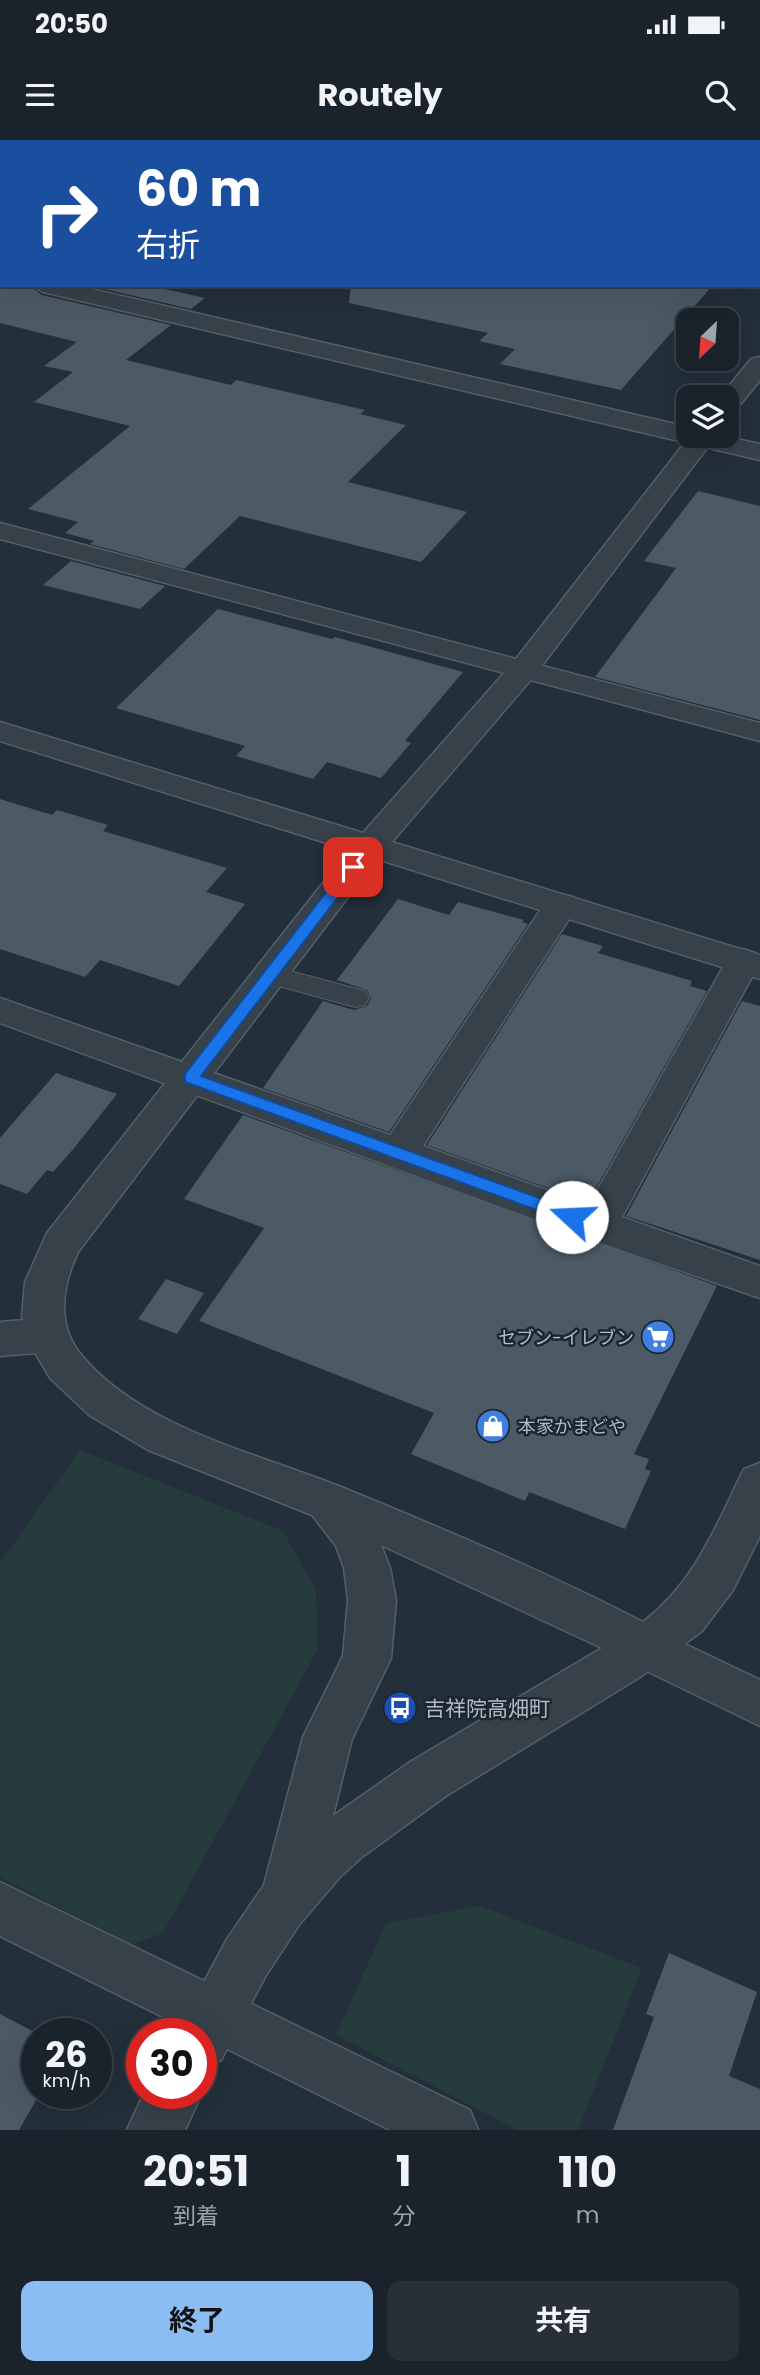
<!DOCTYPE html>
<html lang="ja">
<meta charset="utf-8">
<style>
:root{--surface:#1a232c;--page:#272f38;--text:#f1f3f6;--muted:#9fa4a9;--line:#384048;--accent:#8bbdf2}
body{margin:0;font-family:Poppins,"Noto Sans JP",sans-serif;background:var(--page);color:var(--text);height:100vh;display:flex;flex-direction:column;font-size:26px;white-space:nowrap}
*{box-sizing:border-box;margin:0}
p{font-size:23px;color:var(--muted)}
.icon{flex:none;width:38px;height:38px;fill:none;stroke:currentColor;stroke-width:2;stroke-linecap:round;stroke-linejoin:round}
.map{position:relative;height:1990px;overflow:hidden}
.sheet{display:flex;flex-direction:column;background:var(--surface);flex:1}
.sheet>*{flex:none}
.guide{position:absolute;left:0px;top:0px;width:761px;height:147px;box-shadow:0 7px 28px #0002,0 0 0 2px var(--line);background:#1a4fa0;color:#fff;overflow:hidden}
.needle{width:46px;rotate:205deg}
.controls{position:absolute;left:676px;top:168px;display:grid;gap:14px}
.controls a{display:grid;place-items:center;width:63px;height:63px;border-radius:14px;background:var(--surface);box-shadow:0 7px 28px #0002,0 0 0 2px var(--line);font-size:35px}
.speed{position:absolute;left:21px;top:1878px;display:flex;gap:14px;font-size:35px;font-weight:700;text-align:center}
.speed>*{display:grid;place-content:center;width:91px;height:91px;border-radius:50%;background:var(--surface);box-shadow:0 7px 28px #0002,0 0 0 2px var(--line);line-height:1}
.speed small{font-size:18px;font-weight:400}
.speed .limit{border:10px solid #d22;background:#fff;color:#111}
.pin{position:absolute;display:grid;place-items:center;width:60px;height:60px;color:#fff;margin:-30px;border-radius:14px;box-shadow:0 4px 10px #0006}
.me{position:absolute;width:77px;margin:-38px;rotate:290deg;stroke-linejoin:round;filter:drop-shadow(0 0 5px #0008)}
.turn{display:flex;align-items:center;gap:24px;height:147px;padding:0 21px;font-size:32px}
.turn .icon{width:91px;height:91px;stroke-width:2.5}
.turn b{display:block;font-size:49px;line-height:60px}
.eta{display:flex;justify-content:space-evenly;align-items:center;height:119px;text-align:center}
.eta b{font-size:42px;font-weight:700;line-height:49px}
.primary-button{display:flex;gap:14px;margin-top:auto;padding:14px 21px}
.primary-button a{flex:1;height:80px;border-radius:14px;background:var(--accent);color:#111;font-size:28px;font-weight:700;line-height:80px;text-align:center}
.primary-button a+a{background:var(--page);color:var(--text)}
.status{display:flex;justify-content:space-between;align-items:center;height:49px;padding:0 35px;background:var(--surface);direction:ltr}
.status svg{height:19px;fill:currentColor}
header{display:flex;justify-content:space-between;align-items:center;height:91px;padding:0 21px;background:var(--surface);font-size:32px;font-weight:700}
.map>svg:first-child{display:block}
.green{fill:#263c3c}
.building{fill:#4c5a65}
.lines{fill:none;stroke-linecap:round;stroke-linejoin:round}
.service-casing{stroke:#555f68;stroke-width:2}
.minor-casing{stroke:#555f68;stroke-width:3}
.tertiary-casing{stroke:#555f68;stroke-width:3}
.service{fill:#37414a;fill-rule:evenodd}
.minor{fill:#37414a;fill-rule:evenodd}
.tertiary{fill:#37414a;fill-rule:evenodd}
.route{fill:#1a73e8;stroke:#114b97;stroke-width:2}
.labels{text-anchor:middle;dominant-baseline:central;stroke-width:5;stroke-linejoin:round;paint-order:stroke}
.poi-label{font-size:18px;fill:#b2bcc6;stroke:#1c262f;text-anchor:end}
.near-poi-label{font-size:21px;fill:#b2bcc6;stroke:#1c262f;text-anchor:start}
</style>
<div class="status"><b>20:50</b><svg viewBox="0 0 49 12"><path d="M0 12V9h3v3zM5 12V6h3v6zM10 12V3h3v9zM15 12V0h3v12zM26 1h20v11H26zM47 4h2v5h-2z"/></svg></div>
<header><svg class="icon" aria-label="menu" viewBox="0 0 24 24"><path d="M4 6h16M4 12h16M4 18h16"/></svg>Routely<svg class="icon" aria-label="search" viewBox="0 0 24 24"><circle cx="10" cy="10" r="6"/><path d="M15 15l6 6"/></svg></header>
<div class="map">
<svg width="760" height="1990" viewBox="0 0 760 1990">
<rect width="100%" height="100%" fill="#232f3a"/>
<g class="green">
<path d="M80 1310 283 1391 316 1450 318 1509 163 1793 131 1805 0 1737V1423Z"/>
<path d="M480 1766 642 1828 578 1990H517L336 1895 386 1783Z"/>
</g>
<g class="building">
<path d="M0 145H29L42 155 171 185 126 220 231 245 236 240 365 270 360 274 406 285 348 342 467 372 421 422 240 376 184 429 90 404 94 401 65 393 78 382 28 369 130 286 34 262 73 232 44 226 77 202 0 183Z"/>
<path d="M87 145H147L205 158 191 169Z"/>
<path d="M351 145H713L621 250 500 224 515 209 479 201 488 193 349 163Z"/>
<path d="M698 351 760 366V580L595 537 676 428 644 421Z"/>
<path d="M71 421 165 446 140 469 43 445Z"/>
<path d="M218 469 332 499 335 497 463 532 405 601 411 603 381 638 327 622 313 639 236 616 245 606 116 568Z"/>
<path d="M0 659 52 675 57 670 108 685 103 691 227 728 206 752 245 764 179 846 100 820 85 837 0 809Z"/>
<path d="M398 759 449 775 458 762 524 780 522 782 528 784 389 992 263 948 323 861 354 870 367 866 371 859 367 850 337 840Z"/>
<path d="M562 794 603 806 598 813 692 841 690 846 707 851 588 1062 427 1005Z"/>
<path d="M742 861 760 866V1120L626 1076Z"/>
<path d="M56 933 117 954 75 1007 53 1032 47 1030 27 1054 0 1044V998Z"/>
<path d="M243 975 717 1146 634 1314 649 1319 645 1329 651 1331 625 1389 529 1352 525 1361 411 1314 434 1273 199 1181 264 1088 184 1059Z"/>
<path d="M166 1139 204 1153 177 1194 138 1179Z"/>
<path d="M669 1813 757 1852 729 1936 760 1949V1990H613L654 1877 646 1874Z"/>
<path d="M0 1874 38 1894 37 1953H40L19 1990H0Z"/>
</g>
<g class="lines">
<defs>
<path id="service" d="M271 826 365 851 369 858 365 865 355 867 261 841 257 835 261 829Z"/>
<g id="minor">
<path d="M38 0H60L37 2Z"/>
<path d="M209 0H238L239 2H210Z"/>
<path d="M0 24H2L0 37Z"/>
<path d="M0 128 2 129V143L0 142Z"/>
<path d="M32 145H74L688 287V296H723L760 304V320L43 152Z"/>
<path d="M0 383 760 583V601L0 399Z"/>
<path d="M561 754 573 757 578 765 423 1006 589 1065 731 813 743 809 755 813 760 822 622 1077 760 1126V1158L583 1097 0 883V858L390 995 549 757Z"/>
<path d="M47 1178 62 1183 68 1195 62 1207 47 1212 0 1216V1182Z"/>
<path d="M645 1485 760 1540V1586L628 1522 621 1507 628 1492Z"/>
<path d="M0 1742 470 1970 478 1990H390L0 1796Z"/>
</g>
<g id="tertiary">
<path d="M760 217V240L735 271 726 273V257H720L751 219Z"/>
<path d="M690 296H716L534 536 392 702 760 815V839L377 719 78 1112C63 1144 56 1182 79 1212 138 1288 261 1314 346 1349 446 1390 546 1432 643 1482 696 1441 715 1387 744 1329L760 1323V1396L733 1450 702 1491 640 1537 446 1656 362 1717 339 1738 299 1785 265 1837 221 1920 201 1928V1894H176L227 1799 264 1745 303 1597 343 1516 348 1460 344 1428 336 1406 312 1375 148 1310 89 1275 50 1238 33 1209 22 1176 25 1142 47 1093 349 710 0 601V582L363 693 512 524ZM381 1405 602 1508 410 1622 333 1676 352 1599 391 1518 396 1460 390 1428Z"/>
<path d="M201 1951 202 1953 185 1990H127L144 1953Z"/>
</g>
</defs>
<use href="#service" class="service-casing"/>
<use href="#minor" class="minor-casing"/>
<use href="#tertiary" class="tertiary-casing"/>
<use href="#service" class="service"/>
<use href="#minor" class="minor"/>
<use href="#tertiary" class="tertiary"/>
</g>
<path class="route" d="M353 723 360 727 358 731 201 936 578 1072V1081H567L185 942V934L348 724Z"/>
<defs>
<symbol id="supermarket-disc" viewBox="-11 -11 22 22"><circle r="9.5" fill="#3f7fe0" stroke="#1c262f"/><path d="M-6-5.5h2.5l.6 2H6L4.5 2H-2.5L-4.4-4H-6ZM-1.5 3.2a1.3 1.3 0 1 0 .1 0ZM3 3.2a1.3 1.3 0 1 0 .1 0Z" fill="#fff"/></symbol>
<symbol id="shop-disc" viewBox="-11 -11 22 22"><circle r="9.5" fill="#3f7fe0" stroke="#1c262f"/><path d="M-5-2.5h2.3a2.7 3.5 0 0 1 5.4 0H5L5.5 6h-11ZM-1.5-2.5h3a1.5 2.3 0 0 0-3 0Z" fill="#fff"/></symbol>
<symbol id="bus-disc" viewBox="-11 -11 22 22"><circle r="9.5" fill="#1a4fb4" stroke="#1c262f"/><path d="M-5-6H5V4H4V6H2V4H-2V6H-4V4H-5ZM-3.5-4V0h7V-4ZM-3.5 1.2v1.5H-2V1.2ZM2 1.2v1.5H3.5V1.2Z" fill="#fff"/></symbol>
</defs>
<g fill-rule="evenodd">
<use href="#supermarket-disc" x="639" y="1178" width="38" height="38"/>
<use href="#shop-disc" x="474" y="1267" width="38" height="38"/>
<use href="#bus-disc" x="381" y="1549" width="38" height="38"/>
</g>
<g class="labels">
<g class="poi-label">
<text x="634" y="1197">セブン-イレブン</text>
<text x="518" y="1286" text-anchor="start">本家かまどや</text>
</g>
<g class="near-poi-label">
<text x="424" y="1568">吉祥院高畑町</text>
</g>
</g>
</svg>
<div class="controls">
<a><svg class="needle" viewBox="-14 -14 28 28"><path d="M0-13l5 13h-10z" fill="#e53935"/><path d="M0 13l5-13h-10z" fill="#9fa4a9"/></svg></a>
<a><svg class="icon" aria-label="layers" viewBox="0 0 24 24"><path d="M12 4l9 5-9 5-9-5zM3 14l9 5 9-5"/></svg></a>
</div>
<div class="speed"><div>26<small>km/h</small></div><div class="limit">30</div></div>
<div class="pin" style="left:353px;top:727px;background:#d93025"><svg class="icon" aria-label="arrive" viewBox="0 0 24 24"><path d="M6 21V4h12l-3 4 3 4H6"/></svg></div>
<svg class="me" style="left:572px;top:1077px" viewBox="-20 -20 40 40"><circle r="19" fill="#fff"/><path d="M0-13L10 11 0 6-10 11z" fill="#1a73e8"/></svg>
<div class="guide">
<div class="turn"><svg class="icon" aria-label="right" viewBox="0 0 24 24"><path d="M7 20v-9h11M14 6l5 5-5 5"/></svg><div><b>60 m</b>右折</div></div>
</div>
</div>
<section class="sheet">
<div class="eta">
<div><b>20:51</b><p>到着</p></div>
<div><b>1</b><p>分</p></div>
<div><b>110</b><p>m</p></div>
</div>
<div class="primary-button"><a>終了</a><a>共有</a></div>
</section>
